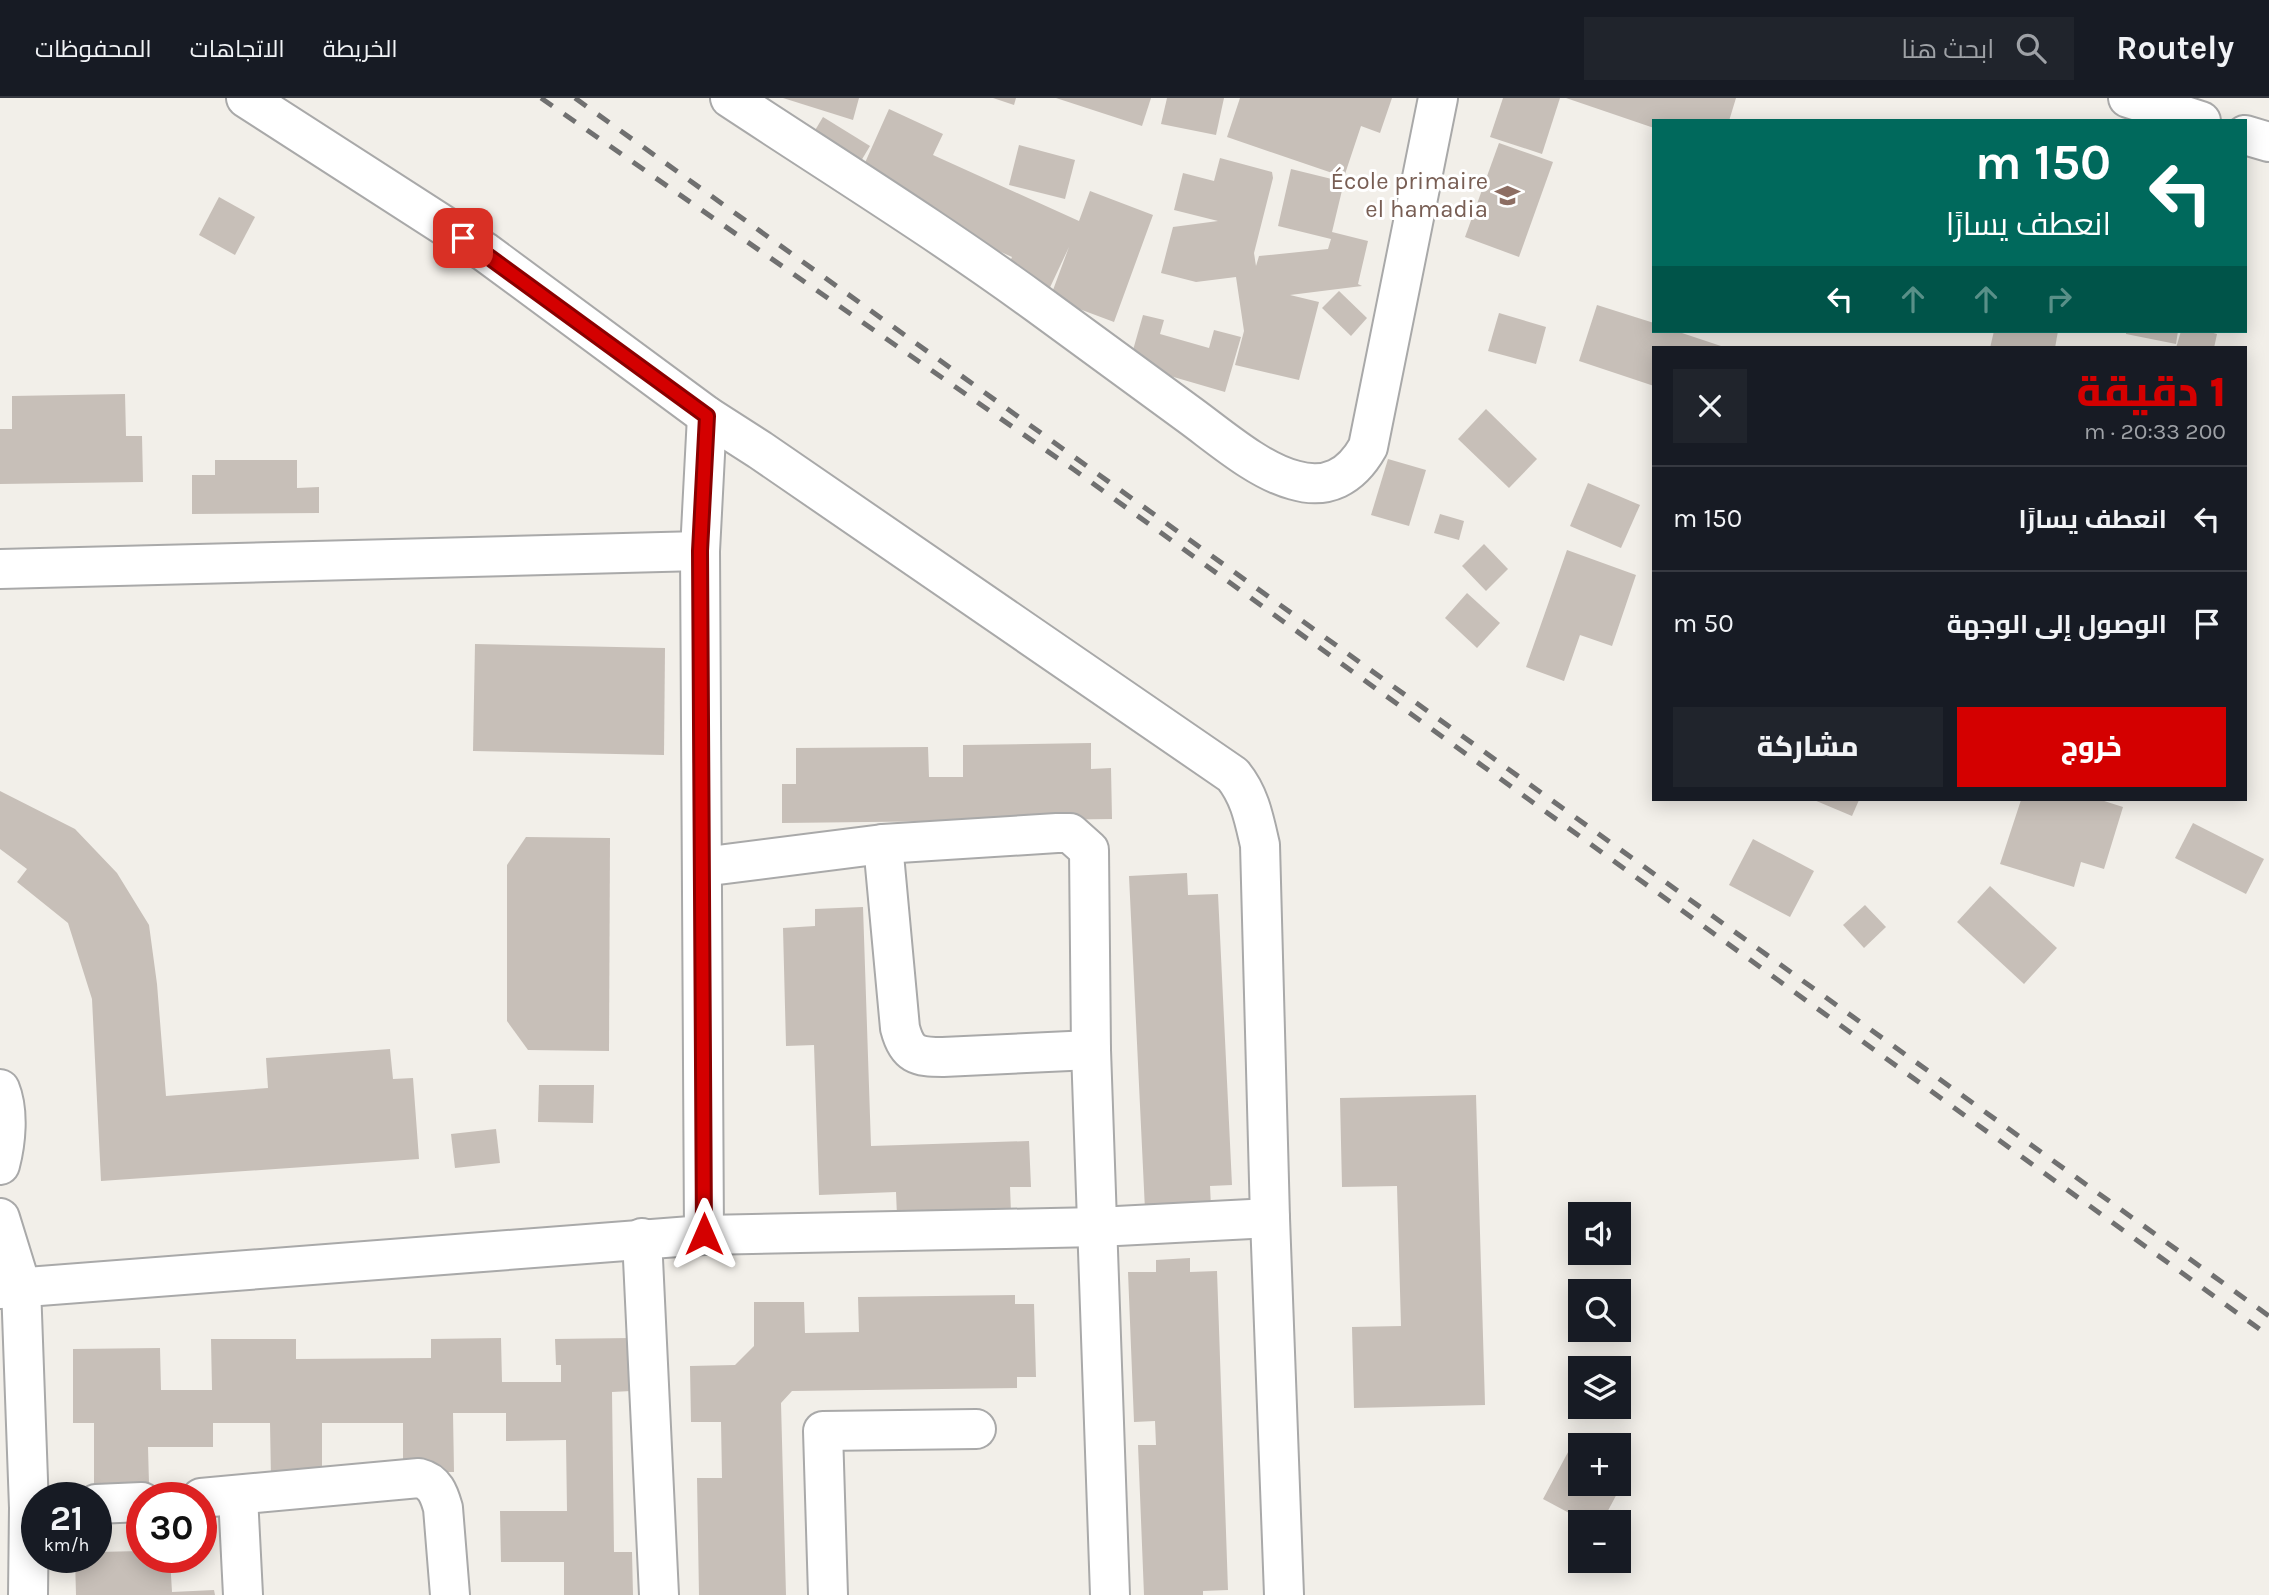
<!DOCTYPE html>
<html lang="ar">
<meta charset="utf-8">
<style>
:root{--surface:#171b24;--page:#20242c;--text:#f1f3f6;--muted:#9ea1a6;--line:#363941;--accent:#d40000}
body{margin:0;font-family:Karla,Cairo,sans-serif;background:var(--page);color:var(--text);direction:rtl;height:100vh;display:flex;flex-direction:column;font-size:26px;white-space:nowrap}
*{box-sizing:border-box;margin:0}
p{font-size:23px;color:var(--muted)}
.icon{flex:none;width:38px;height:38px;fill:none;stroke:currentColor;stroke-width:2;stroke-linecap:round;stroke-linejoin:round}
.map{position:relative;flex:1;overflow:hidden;direction:ltr}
.panel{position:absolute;left:1652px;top:248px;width:595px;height:455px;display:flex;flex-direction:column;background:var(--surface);border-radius:0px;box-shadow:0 4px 18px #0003;direction:rtl}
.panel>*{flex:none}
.hud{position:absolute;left:1652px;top:21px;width:595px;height:214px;border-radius:0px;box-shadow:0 4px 18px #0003;direction:rtl;background:#00695c;color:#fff;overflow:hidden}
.buttons{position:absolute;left:1568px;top:1104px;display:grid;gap:14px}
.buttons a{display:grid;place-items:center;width:63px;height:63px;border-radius:0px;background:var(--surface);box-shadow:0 4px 18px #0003;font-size:35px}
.speed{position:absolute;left:21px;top:1384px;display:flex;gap:14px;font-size:35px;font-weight:700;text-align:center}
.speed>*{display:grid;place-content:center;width:91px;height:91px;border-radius:50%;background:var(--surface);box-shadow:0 4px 18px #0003;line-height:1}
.speed small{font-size:18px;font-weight:400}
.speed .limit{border:10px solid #d22;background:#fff;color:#111}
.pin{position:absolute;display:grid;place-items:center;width:60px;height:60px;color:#fff;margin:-30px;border-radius:14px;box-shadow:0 4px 10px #0006}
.me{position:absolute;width:77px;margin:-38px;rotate:0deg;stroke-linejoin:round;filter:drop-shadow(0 0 5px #0008)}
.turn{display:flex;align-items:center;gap:24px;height:147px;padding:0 21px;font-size:32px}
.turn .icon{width:91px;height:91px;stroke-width:2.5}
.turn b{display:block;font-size:49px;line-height:60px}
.lanes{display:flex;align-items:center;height:66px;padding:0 21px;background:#0003;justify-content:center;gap:35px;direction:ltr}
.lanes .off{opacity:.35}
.round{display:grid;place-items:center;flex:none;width:74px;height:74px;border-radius:0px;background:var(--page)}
.headline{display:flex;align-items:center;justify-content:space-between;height:119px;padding:0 21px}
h1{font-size:42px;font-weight:800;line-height:52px;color:var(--accent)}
.primary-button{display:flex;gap:14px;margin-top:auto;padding:14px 21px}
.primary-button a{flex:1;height:80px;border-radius:0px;background:var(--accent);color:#fff;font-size:28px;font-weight:800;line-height:80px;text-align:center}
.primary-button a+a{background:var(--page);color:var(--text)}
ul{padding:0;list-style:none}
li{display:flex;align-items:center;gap:21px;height:105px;padding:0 21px;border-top:2px solid var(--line)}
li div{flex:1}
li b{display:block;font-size:26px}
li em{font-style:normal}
header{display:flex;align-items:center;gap:42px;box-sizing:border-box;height:98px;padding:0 35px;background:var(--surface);border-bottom:2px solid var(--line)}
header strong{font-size:33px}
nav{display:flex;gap:38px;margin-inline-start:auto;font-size:24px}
.search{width:490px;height:63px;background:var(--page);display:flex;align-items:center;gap:18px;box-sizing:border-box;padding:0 24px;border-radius:0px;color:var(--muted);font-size:26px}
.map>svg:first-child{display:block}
.building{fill:#c7bfb8}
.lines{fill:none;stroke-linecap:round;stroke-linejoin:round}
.minor-casing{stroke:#a9a9a9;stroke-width:42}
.minor{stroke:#fff;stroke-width:38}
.rail{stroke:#707070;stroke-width:5;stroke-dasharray:14 14;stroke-linecap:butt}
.route-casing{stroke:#8a0000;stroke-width:18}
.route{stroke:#d40000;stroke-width:12}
.labels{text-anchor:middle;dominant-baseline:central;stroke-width:6;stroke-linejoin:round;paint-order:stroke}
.education-label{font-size:24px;fill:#785e54;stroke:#fff;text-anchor:end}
</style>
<header>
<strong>Routely</strong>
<div class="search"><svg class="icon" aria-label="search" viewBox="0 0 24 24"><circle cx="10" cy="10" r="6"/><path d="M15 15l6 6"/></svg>ابحث هنا</div>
<nav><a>الخريطة</a><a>الاتجاهات</a><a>المحفوظات</a></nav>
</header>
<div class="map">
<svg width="2269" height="1497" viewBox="0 0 2269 1497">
<rect width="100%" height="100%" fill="#f2efe9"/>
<g class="building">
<path d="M783 0H859L853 22Z"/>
<path d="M993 0H1016L1014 7Z"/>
<path d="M1056 0H1151L1142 28Z"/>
<path d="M1167 0H1224L1216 37 1161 26Z"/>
<path d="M1240 0H1392L1380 35 1361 28 1344 79 1227 39Z"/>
<path d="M1503 0H1560L1542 56 1490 39Z"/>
<path d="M1566 0H1736L1729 23H1654V30Z"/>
<path d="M889 11 943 36 933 57 1079 123 1090 93 1153 117 1114 224 1050 200 1069 149 1045 200 1002 181 1012 159 917 116 851 96Z"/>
<path d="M823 19 870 48 855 73 808 44Z"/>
<path d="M1499 45 1553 64 1519 159 1465 139Z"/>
<path d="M1019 47 1075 62 1065 101 1009 87Z"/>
<path d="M1220 60 1272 74 1273 80 1254 155 1256 168 1259 158 1328 151 1331 141 1278 128 1291 71 1344 84 1332 134 1368 143 1358 186 1362 188 1290 197 1319 204 1299 282 1235 267 1244 233 1236 179 1196 184 1161 175 1173 129 1218 123 1174 112 1183 75 1214 83Z"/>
<path d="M219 99 255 119 235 157 199 137Z"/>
<path d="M1339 193 1367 220 1351 238 1322 210Z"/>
<path d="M1597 207 1654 225V233H1676L1727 250H1654V288L1579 263Z"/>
<path d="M1499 215 1546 229 1536 266 1488 253Z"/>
<path d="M1143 217 1164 222 1160 236 1209 250 1214 232 1241 239 1225 294 1129 266Z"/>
<path d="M1994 233H2058L2055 250H1990Z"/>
<path d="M2126 233H2178L2176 246 2126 236Z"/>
<path d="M2181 233H2206L2217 236 2214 250H2176Z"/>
<path d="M125 296 126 338H142L143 384 0 386V331H12V298Z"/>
<path d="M1486 311 1537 361 1509 390 1458 341Z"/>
<path d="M1388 361 1426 372 1409 428 1371 417Z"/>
<path d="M215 362H297V390L319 389V415L192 416V377H215Z"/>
<path d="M1588 385 1640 407 1621 450 1570 428Z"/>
<path d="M1440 416 1464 423 1459 442 1434 435Z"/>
<path d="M1484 446 1508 471 1486 493 1462 468Z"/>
<path d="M1567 452 1636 477 1612 548 1580 537 1564 583 1526 569Z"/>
<path d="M1467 495 1500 525 1477 550 1445 520Z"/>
<path d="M475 546 665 550 664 657 473 653Z"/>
<path d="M1091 645V671L1111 670 1112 721 782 725V686H796V650L928 649 929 679H963V647Z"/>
<path d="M0 693 75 731 117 775 149 827 157 886 166 998 268 990 266 960 390 951 393 981 413 980 419 1061 101 1083 92 901 68 825 17 784 27 771 0 751Z"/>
<path d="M1814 702H1859L1852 718Z"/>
<path d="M2021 702H2101L2123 709 2104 771 2081 764 2074 789 2000 766Z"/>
<path d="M2193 725 2264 761 2246 796 2175 760Z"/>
<path d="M526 739 610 740 609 953 528 952 507 923V767Z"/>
<path d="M1753 741 1814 773 1790 819 1729 787Z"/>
<path d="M1187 775 1188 797 1218 796 1232 1087 1210 1088 1211 1109 1145 1112 1129 778Z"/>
<path d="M1990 788 2057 850 2024 886 1957 824Z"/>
<path d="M1865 807 1886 829 1864 850 1843 827Z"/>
<path d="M863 809 871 1048 1029 1043 1031 1089H1010L1011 1115 897 1118 896 1094 819 1097 814 947 786 948 783 830 815 828V811Z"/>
<path d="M539 987H594L593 1025 538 1024Z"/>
<path d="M1476 997 1485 1307 1354 1310 1352 1229 1401 1228 1397 1088 1342 1089 1340 1000Z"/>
<path d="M496 1031 500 1065 455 1070 451 1036Z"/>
<path d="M1190 1160V1174L1217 1173 1228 1492 1203 1493V1497H1144L1138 1347H1156L1155 1323 1134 1324 1128 1174H1156V1162Z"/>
<path d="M1015 1197V1206H1034L1036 1279H1017V1290L792 1293 781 1305 786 1497H699L697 1380H722L721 1324H691L690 1268 735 1267 754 1248V1204H804L805 1235 859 1234 858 1199Z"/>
<path d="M501 1240 502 1284H561V1267H556L555 1241 631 1240V1293L612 1294 614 1454H632L633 1497H564V1464H501L500 1413H567L566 1342 506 1343V1315H453L454 1374H403V1325H322V1380H271L270 1325H213V1349H148L149 1386H94V1325H73V1251L160 1250 161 1292H212L211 1241H296V1261L431 1260V1241Z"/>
<path d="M1575 1341 1587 1348H1580V1386H1619V1365L1630 1371 1602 1424H1586L1543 1401Z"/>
<path d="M142 1453V1460H170L172 1494 214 1492 215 1497H76L75 1460H96V1454Z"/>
</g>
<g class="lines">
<defs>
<g id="minor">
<path d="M246 0 485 154 707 318 760 352 1233 677C1250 698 1254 721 1260 747L1270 1120 1284 1497"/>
<path d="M730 0C833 68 938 133 1038 206 1089 243 1140 281 1191 318 1221 340 1259 373 1294 382 1327 392 1351 379 1368 349L1438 0"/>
<path d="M2128 0 2201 23"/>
<path d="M2245 37 2269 44"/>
<path d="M0 471 700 453"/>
<path d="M883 746 900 930C907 957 917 959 943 959L1091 952"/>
<path d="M702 769 883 746 1057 735H1070L1089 752 1091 952 1110 1497"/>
<path d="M0 991C9 1013 6 1044 0 1067"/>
<path d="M0 1120 21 1188 29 1410 28 1497"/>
<path d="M704 1137 700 453 707 318"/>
<path d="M642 1140 659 1497"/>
<path d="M0 1191 704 1137 1098 1129 1270 1120"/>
<path d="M238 1398 243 1497"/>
<path d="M201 1400 419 1380C435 1384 439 1396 443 1410L450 1497"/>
<path d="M96 1406 142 1404"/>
<path d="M828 1497 823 1333 976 1331"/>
</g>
</defs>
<use href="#minor" class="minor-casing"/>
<use href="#minor" class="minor"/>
<g class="rail">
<path d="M541 0 1073 371 2269 1238"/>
<path d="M575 0 2269 1218"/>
</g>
</g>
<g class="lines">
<defs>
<path id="route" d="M463 140 707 318 700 453 704 1136"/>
</defs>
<use href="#route" class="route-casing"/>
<use href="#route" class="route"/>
</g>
<defs>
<symbol id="school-bare" viewBox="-9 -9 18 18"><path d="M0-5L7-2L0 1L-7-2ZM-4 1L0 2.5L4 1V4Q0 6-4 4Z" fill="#8d6e63" stroke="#fff" stroke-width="2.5" paint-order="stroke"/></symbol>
</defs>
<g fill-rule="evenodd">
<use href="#school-bare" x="1490" y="80" width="35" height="35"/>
</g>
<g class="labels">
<g class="education-label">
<text x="1488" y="83">École primaire<tspan x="1488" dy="28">el hamadia</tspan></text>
</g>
</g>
</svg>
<div class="buttons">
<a><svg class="icon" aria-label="sound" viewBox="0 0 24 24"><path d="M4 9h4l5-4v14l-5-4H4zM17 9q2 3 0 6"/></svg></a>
<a><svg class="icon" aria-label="search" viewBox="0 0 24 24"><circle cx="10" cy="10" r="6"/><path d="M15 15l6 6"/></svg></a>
<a><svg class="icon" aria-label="layers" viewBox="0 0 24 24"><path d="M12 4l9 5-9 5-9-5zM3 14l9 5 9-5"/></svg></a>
<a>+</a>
<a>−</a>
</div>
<div class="speed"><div>21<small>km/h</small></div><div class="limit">30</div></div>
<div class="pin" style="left:463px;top:140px;background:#d93025"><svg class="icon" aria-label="arrive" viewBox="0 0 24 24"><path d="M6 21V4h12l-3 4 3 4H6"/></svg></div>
<svg class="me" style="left:704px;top:1136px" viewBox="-20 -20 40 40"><path d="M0-17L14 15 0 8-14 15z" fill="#d40000" stroke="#fff" stroke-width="4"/></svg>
<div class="hud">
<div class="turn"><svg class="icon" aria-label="left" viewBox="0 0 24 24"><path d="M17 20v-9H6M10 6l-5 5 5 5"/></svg><div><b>150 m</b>انعطف يسارًا</div></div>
<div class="lanes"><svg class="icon" aria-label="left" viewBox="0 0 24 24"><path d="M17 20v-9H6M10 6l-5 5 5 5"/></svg><svg class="icon off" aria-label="ahead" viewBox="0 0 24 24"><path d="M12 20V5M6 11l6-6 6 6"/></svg><svg class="icon off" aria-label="ahead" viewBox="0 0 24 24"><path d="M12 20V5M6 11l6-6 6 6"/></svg><svg class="icon off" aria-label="right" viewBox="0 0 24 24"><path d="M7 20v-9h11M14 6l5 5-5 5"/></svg></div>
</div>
<section class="panel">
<div class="headline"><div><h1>1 دقيقة</h1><p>200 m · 20:33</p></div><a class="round"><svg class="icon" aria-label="close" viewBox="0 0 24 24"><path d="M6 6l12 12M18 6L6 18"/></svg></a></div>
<ul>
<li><svg class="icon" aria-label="left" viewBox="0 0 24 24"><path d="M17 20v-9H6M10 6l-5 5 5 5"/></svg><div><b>انعطف يسارًا</b></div><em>150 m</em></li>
<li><svg class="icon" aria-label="arrive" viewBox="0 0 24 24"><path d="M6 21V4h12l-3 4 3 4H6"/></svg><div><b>الوصول إلى الوجهة</b></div><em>50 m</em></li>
</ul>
<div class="primary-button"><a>خروج</a><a>مشاركة</a></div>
</section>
</div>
